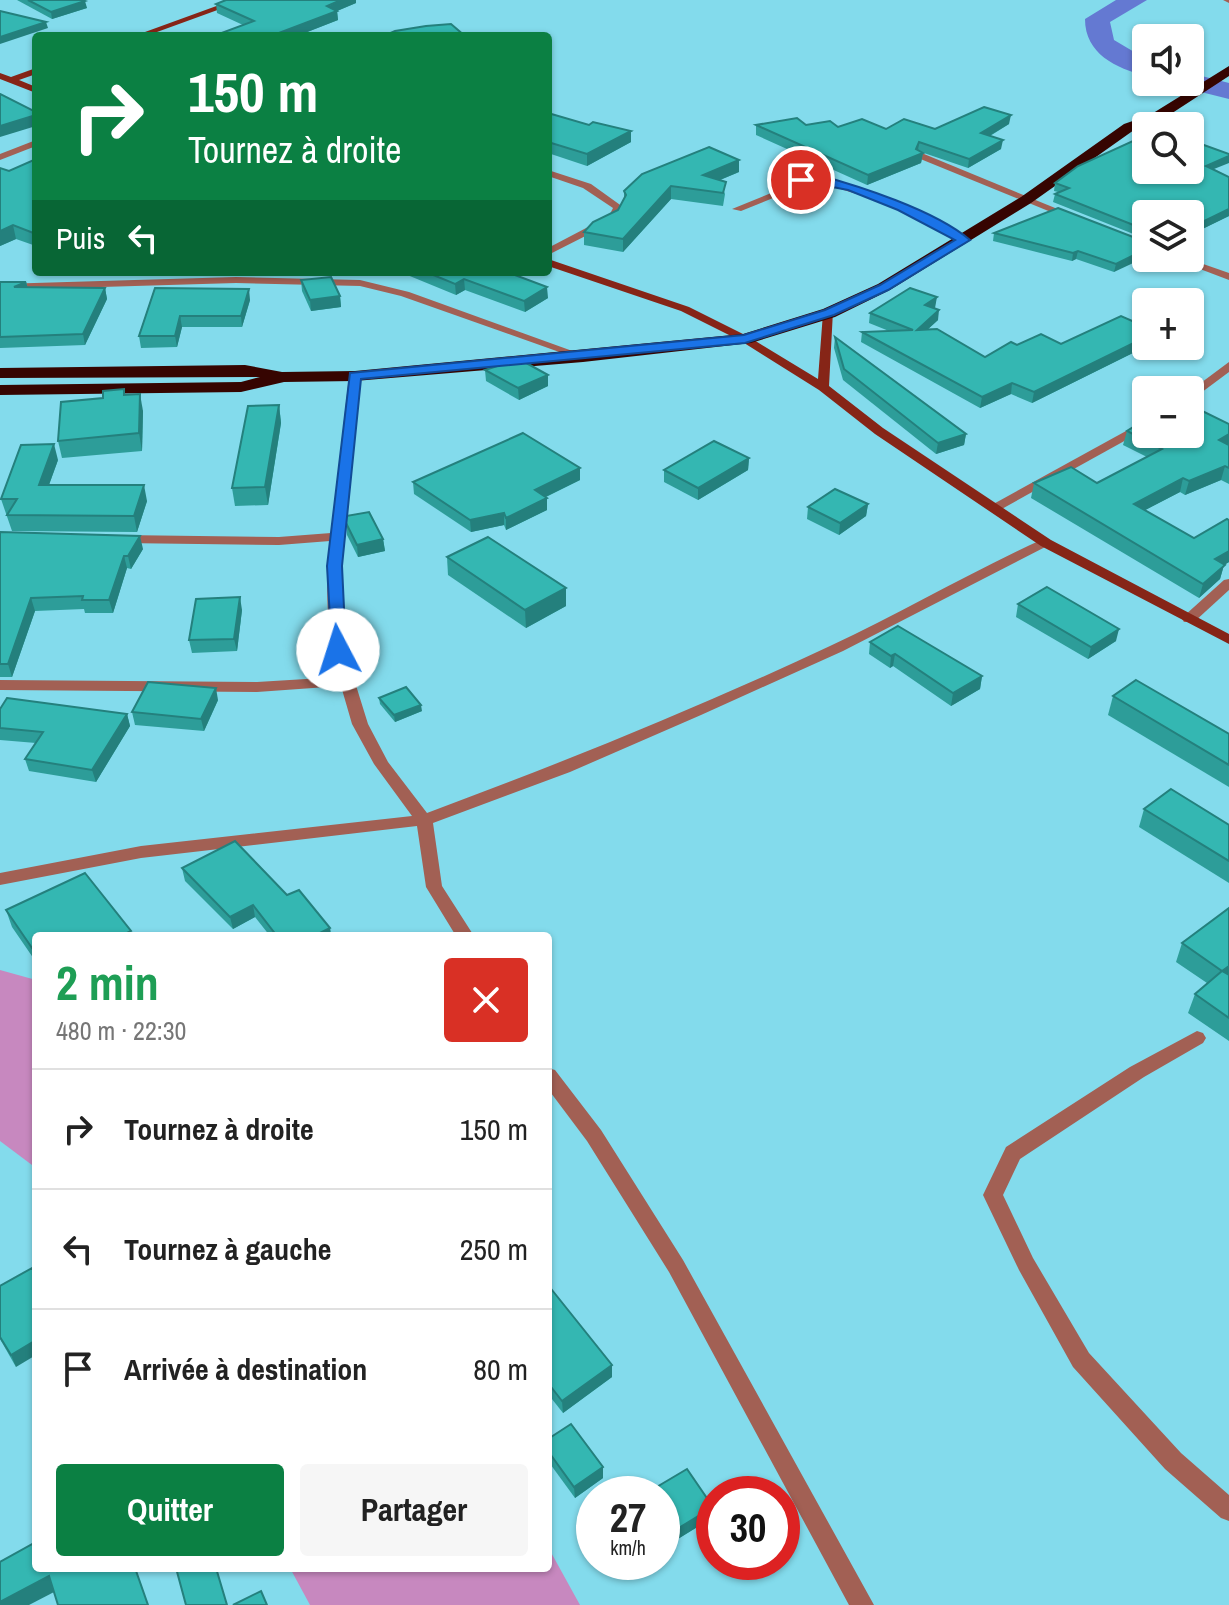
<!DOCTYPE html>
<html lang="fr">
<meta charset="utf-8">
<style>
:root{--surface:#fff;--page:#f6f6f6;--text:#222;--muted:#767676;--line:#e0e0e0;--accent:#0b8043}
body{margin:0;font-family:"Archivo Narrow",sans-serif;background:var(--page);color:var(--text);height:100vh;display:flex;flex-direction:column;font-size:30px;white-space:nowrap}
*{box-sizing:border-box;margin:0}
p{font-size:26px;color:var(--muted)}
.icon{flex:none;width:44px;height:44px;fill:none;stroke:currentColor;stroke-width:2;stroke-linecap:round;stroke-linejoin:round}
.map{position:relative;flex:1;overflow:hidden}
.drawer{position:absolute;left:32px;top:932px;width:520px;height:640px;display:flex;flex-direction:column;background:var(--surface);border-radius:8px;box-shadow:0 2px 6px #0004}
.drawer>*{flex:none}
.banner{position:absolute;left:32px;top:32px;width:520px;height:244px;border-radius:8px;box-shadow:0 2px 6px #0004;background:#0b8043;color:#fff;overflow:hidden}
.buttons{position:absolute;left:1132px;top:24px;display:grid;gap:16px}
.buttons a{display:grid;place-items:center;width:72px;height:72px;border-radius:8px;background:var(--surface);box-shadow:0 2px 6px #0004;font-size:40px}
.speed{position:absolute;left:576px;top:1476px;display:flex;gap:16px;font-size:40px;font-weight:700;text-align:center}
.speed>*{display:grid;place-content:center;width:104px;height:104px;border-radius:50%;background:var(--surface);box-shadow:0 2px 6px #0004;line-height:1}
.speed small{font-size:20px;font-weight:400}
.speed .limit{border:12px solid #d22;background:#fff;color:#111}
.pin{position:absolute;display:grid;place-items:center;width:68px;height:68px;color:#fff;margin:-34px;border:4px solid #fff;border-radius:50%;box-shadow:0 2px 8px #0007}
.me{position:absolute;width:88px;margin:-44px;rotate:355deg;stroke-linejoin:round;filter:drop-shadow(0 0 6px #0008)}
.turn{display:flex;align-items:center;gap:28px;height:168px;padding:0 24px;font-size:36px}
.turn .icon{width:104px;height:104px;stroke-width:2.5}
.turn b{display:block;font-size:56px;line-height:68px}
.then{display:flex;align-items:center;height:76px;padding:0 24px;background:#0003;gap:16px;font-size:30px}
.round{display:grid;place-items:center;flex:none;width:84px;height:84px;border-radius:8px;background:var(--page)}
.headline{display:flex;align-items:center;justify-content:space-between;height:136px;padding:0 24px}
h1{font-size:48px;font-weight:700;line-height:60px;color:#1e9e55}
.button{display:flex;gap:16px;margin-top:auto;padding:16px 24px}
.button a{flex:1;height:92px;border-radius:8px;background:var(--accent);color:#fff;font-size:32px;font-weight:700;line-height:92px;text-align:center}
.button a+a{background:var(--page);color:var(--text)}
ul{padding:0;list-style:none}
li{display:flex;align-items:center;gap:24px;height:120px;padding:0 24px;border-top:2px solid var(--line)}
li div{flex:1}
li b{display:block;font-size:30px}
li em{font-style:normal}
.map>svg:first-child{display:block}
.green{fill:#c788bf}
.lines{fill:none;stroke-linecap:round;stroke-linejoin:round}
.river{fill:#6479d2;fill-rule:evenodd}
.street{fill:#a26054;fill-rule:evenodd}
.secondary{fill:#862517;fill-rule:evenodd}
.highway{fill:#360501;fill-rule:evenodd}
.wall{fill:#2d9d99}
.shaded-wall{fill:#24807d}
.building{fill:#34b7b2;stroke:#24807d;stroke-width:2}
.route{fill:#1a73e8;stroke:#114b97;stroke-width:2}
</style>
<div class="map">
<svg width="1229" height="1605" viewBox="0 0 1229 1605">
<rect width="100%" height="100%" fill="#83dbec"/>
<g class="green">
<path d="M0 970 36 980V1168L0 1141Z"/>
<path d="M548 1547 580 1605H310L290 1568H548Z"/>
</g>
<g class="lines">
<g class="river">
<path d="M1116 0H1147L1110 22 1114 40 1146 59V76C1116 68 1085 54 1085 19Z"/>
<path d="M1190 73 1229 83V99L1181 87 1177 82H1190Z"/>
</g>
<g class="street">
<path d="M1223 0H1229V3Z"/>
<path d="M36 140V146L0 160V154Z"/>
<path d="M918 154H924L1077 217 1068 219 918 158Z"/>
<path d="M548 170 591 184 623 207 617 220 548 255V248L609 216 613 208 583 188 548 176Z"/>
<path d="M815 175 890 198 969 240 960 242 882 202 815 181 741 211 732 209Z"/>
<path d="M1171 258H1186L1229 273V280Z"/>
<path d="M236 277 360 280 409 292 589 357 579 359 401 296 360 286 236 283 0 290V284Z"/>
<path d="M1229 362V372L1190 401V391Z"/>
<path d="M355 372 361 376 341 566 345 650 368 724 388 762 427 813C564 762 698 708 830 646 901 613 969 573 1041 540L1046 539 1053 543 843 651 701 715 570 772 433 823 442 886 474 936H456L426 887 417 826 141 858 0 885V873L141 846 412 816 374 764 352 724 341 686 257 692 0 690V680L257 682 339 677C326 634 325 585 330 541L279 545 121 543 114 539 121 535 279 537 331 533 349 376Z"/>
<path d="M1146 420V429L1000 510H990L988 507Z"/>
<path d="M1229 579V590L1194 622H1184L1182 619 1184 616 1224 580Z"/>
<path d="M1197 1031 1203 1033 1206 1038 1203 1043 1144 1077 1020 1159 1003 1195 1033 1258 1089 1353 1181 1453 1229 1495V1521L1221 1518 1165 1469 1073 1367 1019 1270 983 1195 1006 1147 1130 1067Z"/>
<path d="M548 1068 555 1070 601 1130 683 1260 874 1605H849L669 1272 587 1141 548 1089Z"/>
</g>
<g class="secondary">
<path d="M233 0H245L146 36H134Z"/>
<path d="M36 68V74L19 80 36 87V93L0 79V73L11 77Z"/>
<path d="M548 259 689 307 749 337 818 379 823 313 833 311 829 386 883 428 1051 540 1229 634V644L1041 546 875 434 819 390 741 341 681 311 548 266Z"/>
</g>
<path class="highway" d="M1229 66V76L1160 121 1134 130 1031 203 890 290 835 317 751 343 583 362 355 381 284 382 241 392 0 395V385L241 382 260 377 0 378V368L245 365 282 372 355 371 743 334 823 309 878 284 1021 197 1124 124 1150 115Z"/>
</g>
<g class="wall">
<path d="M17 0H82L87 8 52 19Z"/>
<path d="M356 3 337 11 338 20 297 36H216V35L243 25 217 13 216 4Z"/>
<path d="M548 113 589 125 631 131V142L587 166 548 153Z"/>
<path d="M1009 124 990 136 1001 149 968 168 921 152 923 153 921 163 867 185 756 135V125H806L886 129H935Z"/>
<path d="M36 159V246L16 239 0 246V168L9 171Z"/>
<path d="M1214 169 1229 177V216L1190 235 1146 214V239L1053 202 1055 194 1058 192 1054 191 1055 183Z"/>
<path d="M739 172 720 180 725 194 723 206 671 199 623 252 584 245V232L618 210 624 200V191Z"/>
<path d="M994 233 1146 242 1114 272 1076 259 1072 261 993 241Z"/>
<path d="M400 272H507L548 298 525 312 465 290 456 295Z"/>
<path d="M301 280 340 296 341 307 311 311 302 291Z"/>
<path d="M0 282H26L28 288H105L107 299 85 345 0 348Z"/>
<path d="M155 288 250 300 242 327H182L177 347 141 348 139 336Z"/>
<path d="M934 308 938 320 927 330 985 357 1017 345 1147 346 1032 403 1011 394 980 408 861 342 862 332 889 331 869 323 870 313 935 308Z"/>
<path d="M835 337 966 434 964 445 936 454 843 380 834 348Z"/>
<path d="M485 370 548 386 519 400 486 381Z"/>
<path d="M125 395 143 411 142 451 62 458 58 441 103 398Z"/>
<path d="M279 405 281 423 268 505 235 506 232 488Z"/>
<path d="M1229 424V484L1221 480 1185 495 1180 492 1145 510 1194 538 1229 520V562L1224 565 1220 579 1199 598 1031 498 1034 483H1097L1147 457 1123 445 1127 431Z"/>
<path d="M749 458 748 470 698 500 664 482V470Z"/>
<path d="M58 460 49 485 147 501 137 532 12 531 1 499Z"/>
<path d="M580 468V480L546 497 547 510 506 530 504 525 471 532 414 494 413 482Z"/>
<path d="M868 504 866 516 839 535 807 519 808 507Z"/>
<path d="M346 523 383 539 385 551 358 557 347 535Z"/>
<path d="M0 532 143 549 131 569 127 568 113 613H85L84 609 35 611 12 677H0Z"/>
<path d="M447 557 566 588V606L526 628 448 575Z"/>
<path d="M1018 604 1116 641 1088 659 1016 617Z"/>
<path d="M242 610 237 651 192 653 189 640Z"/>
<path d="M870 642 982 676 980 689 951 706 893 666 890 668 869 654Z"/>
<path d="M1113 696 1229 734V787L1108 715Z"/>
<path d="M379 698 422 711 395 722 380 704Z"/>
<path d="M218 700 204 731 135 725 132 712Z"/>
<path d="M0 709 127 714 130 726 96 782 29 771 25 759 36 743 0 740Z"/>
<path d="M1144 809 1229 825V883L1139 827Z"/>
<path d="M182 868 287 895 330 928 331 936H270L255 917 233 929 185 881Z"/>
<path d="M1229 908V1041L1188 1013 1195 994 1207 983 1176 962 1182 943Z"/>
<path d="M6 910 131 931 132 936H36V962L12 927Z"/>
<path d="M548 1285 612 1377 563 1413 548 1394Z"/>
<path d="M0 1286 16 1367 0 1339Z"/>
<path d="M548 1439 603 1478 575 1498 548 1461Z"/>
<path d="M662 1494 713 1507 712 1518 668 1545 662 1535Z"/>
</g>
<g class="shaded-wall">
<path d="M341 0H356V3L337 11 338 20 297 36H271Z"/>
<path d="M85 1 87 8 52 19 51 12Z"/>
<path d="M46 22 48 28 0 44V37Z"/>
<path d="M36 115V126L0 137V126Z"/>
<path d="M1011 115 1009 124 979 142 981 133Z"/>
<path d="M631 131V142L587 166V154Z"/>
<path d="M1003 140 1001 149 968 168 969 159Z"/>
<path d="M919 142 918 151 923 153 921 163 867 185 868 175 916 149Z"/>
<path d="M1229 156V163L1204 173 1206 166Z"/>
<path d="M739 160V172L703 187V175Z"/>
<path d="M671 186V199L623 252V239Z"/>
<path d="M1229 209V216L1190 235V228Z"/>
<path d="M13 225 16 239 0 246V231Z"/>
<path d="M1146 249V257L1114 272 1116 264Z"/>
<path d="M1078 251 1076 259 1072 261 1073 253Z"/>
<path d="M464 279 465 290 456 295 455 284Z"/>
<path d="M26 282 29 293 14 287Z"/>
<path d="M547 287 548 298 525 312 524 301Z"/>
<path d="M105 288 107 299 85 345 83 334Z"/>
<path d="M249 289 250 300 242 327 241 316Z"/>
<path d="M340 296 341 307 311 311 310 300Z"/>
<path d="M937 297 935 308 923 315 925 305Z"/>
<path d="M939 310 938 320 916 340 917 330Z"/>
<path d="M180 316 182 327 177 347 175 336Z"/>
<path d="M1146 337V346H1147L1032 403 1034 392Z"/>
<path d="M548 375V386L519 400 518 388Z"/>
<path d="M1012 383 1011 394 980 408 982 397Z"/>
<path d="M140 394 143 411 142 451 139 433Z"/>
<path d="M279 405 281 423 268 505 265 487Z"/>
<path d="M966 434 964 445 936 454 938 443Z"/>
<path d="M1229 434V445L1219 440Z"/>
<path d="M54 444 58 460 43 501 39 485Z"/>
<path d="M749 458 748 470 698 500V488Z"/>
<path d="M1225 466 1221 480 1185 495 1189 481Z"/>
<path d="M580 468V480L535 502V490Z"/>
<path d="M1183 478 1180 492 1130 518 1134 504Z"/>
<path d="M144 485 147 501 137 532 134 516Z"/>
<path d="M547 498V510L506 530V518Z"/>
<path d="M868 504 866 516 839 535 840 523Z"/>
<path d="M504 513V525L471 532 470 520Z"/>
<path d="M140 536 143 549 131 569 128 556Z"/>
<path d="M383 539 385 551 358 557 357 545Z"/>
<path d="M1229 551V562L1224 565 1220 579 1199 598 1203 584 1215 559Z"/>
<path d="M124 556 127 568 113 613 109 600Z"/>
<path d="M566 588V606L526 628 525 610Z"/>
<path d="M240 597 242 610 237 651 234 639Z"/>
<path d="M31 598 35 611 12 677 8 664Z"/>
<path d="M1119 629 1116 641 1088 659 1091 647Z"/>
<path d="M895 654 893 666 890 668 891 656Z"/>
<path d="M982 676 980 689 951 706 953 693Z"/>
<path d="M216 688 218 700 204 731 201 719Z"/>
<path d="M421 705 422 711 395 722 394 715Z"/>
<path d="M127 714 130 726 96 782 92 770Z"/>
<path d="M253 905 255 917 233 929 230 917Z"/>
<path d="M330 928 331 936H314Z"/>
<path d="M1229 966V978L1222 971Z"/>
<path d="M36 1340V1355L16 1367 11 1355Z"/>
<path d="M612 1365V1377L563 1413 562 1401Z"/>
<path d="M603 1467V1478L575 1498 574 1487Z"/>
<path d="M713 1507 712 1518 668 1545 669 1534Z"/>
<path d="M49 1576 56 1591 29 1605H0V1602Z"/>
</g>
<g class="building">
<path d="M28 0H82L85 1 51 12Z"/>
<path d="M226 0H341L327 6 337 11 271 36H220L216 35 254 21 216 4Z"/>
<path d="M0 11 46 22 0 37Z"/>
<path d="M451 24 465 36H384L395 31 426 26Z"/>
<path d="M0 94 36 112V115L0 126Z"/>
<path d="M984 107 1011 115 981 133 1003 140 969 159 919 142 916 149 923 153 868 175 756 125 797 118 806 125 830 121 838 127 862 119 886 129 904 119 935 129Z"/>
<path d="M548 113 589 125 593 122 631 131 587 154 548 142Z"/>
<path d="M1146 135V170H1190V140L1229 154V156L1206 166 1229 177V209L1190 228V214H1146V230L1055 194 1069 188 1055 183 1078 166Z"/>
<path d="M709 147 739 160 703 175 726 182 723 193 671 186 623 239 584 232 593 222 618 210 626 195 624 191 642 174Z"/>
<path d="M36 159V234L13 225 0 231V168L9 171Z"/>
<path d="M1058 208 1146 242V249L1116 264 1078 251 1073 253 994 233Z"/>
<path d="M426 272H507L547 287 524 301 464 279 455 284Z"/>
<path d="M331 277 340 296 310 300 301 280Z"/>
<path d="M0 282H26L14 287 105 288 83 334 0 337Z"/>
<path d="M155 288 249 289 241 316H180L175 336H139Z"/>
<path d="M910 288 937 297 925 305 939 310 917 330 937 329 985 357 1011 342 1017 345 1041 334 1061 344 1121 316 1146 327V337L1034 392 1012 383 982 397 862 332 913 330 870 313Z"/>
<path d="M835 337 966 434 938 443 844 369Z"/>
<path d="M519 359 548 375 518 388 485 370Z"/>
<path d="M124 389V395L140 394 139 433 58 441 61 402 103 398V391Z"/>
<path d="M279 405 265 487 232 488 248 406Z"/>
<path d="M1190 405 1229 424V434L1219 440 1229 445V468L1225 466 1189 481 1183 478 1134 504 1194 538 1227 519 1229 520V551L1215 559 1225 565 1203 584 1034 483 1071 467 1097 483 1162 449 1127 431 1146 419V434H1190Z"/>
<path d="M523 433 580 468 535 490 547 498 506 518 504 513 470 520 413 482Z"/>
<path d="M714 441 749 458 698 488 664 470Z"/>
<path d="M54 444 39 485H144L134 516 7 515 17 499H1L21 445Z"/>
<path d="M835 489 868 504 840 523 808 507Z"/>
<path d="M369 512 383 539 357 545 346 523V516Z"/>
<path d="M0 532 140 536 128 556H124L109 600H82L83 596 31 598 8 664H0Z"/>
<path d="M488 537 566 588 525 610 447 557Z"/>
<path d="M1047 587 1119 629 1091 647 1018 604Z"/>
<path d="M240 597 234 639 189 640 196 599Z"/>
<path d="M898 626 982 676 953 693 895 654 891 656 870 642Z"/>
<path d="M1136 680 1229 734V765L1113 696Z"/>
<path d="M148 682 216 688 201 719 132 712Z"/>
<path d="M406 687 421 705 394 715 379 698Z"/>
<path d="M7 698 127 714 92 770 25 759 43 732 0 728V709Z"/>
<path d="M1171 789 1229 825V861L1144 809Z"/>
<path d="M235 841 287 895 299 890 330 928 314 936H277L253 905 230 917 182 868Z"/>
<path d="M85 873 131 931 121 936H36V946L32 948 6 910Z"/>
<path d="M1229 908V966L1222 971 1182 943Z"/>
<path d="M1222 971 1229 975V1018L1195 994Z"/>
<path d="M32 1268 36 1275V1340L11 1355 0 1337V1286Z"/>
<path d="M548 1285 612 1365 562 1401 548 1383Z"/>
<path d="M571 1424 603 1467 574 1487 548 1451V1439Z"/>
<path d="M687 1469 713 1507 669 1534 662 1523V1494H645Z"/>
<path d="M36 1542V1568H135L148 1605H58L49 1576 0 1602V1562Z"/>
<path d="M176 1568H216L227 1605H186Z"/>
<path d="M261 1591 267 1605H233Z"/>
</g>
<path class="route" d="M815 174C859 186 935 210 970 240L888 290 834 315 745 343 361 379 342 566 346 650 344 654H332L327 566 350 373 744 335 825 310 880 285 955 240 898 210 848 190 796 180Z"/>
</svg>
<div class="buttons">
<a><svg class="icon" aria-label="sound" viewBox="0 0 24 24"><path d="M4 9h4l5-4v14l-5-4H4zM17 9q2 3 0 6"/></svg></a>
<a><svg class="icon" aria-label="search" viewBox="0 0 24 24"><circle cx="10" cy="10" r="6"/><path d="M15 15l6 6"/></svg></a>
<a><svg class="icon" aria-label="layers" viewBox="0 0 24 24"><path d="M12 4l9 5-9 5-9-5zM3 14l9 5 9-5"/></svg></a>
<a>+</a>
<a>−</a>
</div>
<div class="speed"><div>27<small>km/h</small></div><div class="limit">30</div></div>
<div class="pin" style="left:801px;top:180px;background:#d93025"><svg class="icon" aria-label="arrive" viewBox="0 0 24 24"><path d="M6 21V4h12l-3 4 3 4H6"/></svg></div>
<svg class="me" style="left:338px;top:650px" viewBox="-20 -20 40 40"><circle r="19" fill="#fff"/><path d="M0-13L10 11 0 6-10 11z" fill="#1a73e8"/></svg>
<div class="banner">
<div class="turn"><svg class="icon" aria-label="right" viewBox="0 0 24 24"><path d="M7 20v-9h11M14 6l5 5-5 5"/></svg><div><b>150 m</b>Tournez à droite</div></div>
<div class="then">Puis<svg class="icon" aria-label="left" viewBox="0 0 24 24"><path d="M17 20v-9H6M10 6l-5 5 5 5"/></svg></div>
</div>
<section class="drawer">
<div class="headline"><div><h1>2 min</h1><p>480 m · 22:30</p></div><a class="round" style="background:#d93025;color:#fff"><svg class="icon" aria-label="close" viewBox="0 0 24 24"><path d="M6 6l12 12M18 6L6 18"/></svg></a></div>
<ul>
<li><svg class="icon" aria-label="right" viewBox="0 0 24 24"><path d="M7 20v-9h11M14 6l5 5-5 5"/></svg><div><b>Tournez à droite</b></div><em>150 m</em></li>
<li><svg class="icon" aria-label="left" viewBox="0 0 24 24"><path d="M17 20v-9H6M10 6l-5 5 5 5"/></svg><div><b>Tournez à gauche</b></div><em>250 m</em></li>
<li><svg class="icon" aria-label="arrive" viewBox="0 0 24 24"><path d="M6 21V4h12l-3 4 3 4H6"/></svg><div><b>Arrivée à destination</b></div><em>80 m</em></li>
</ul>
<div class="button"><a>Quitter</a><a>Partager</a></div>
</section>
</div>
